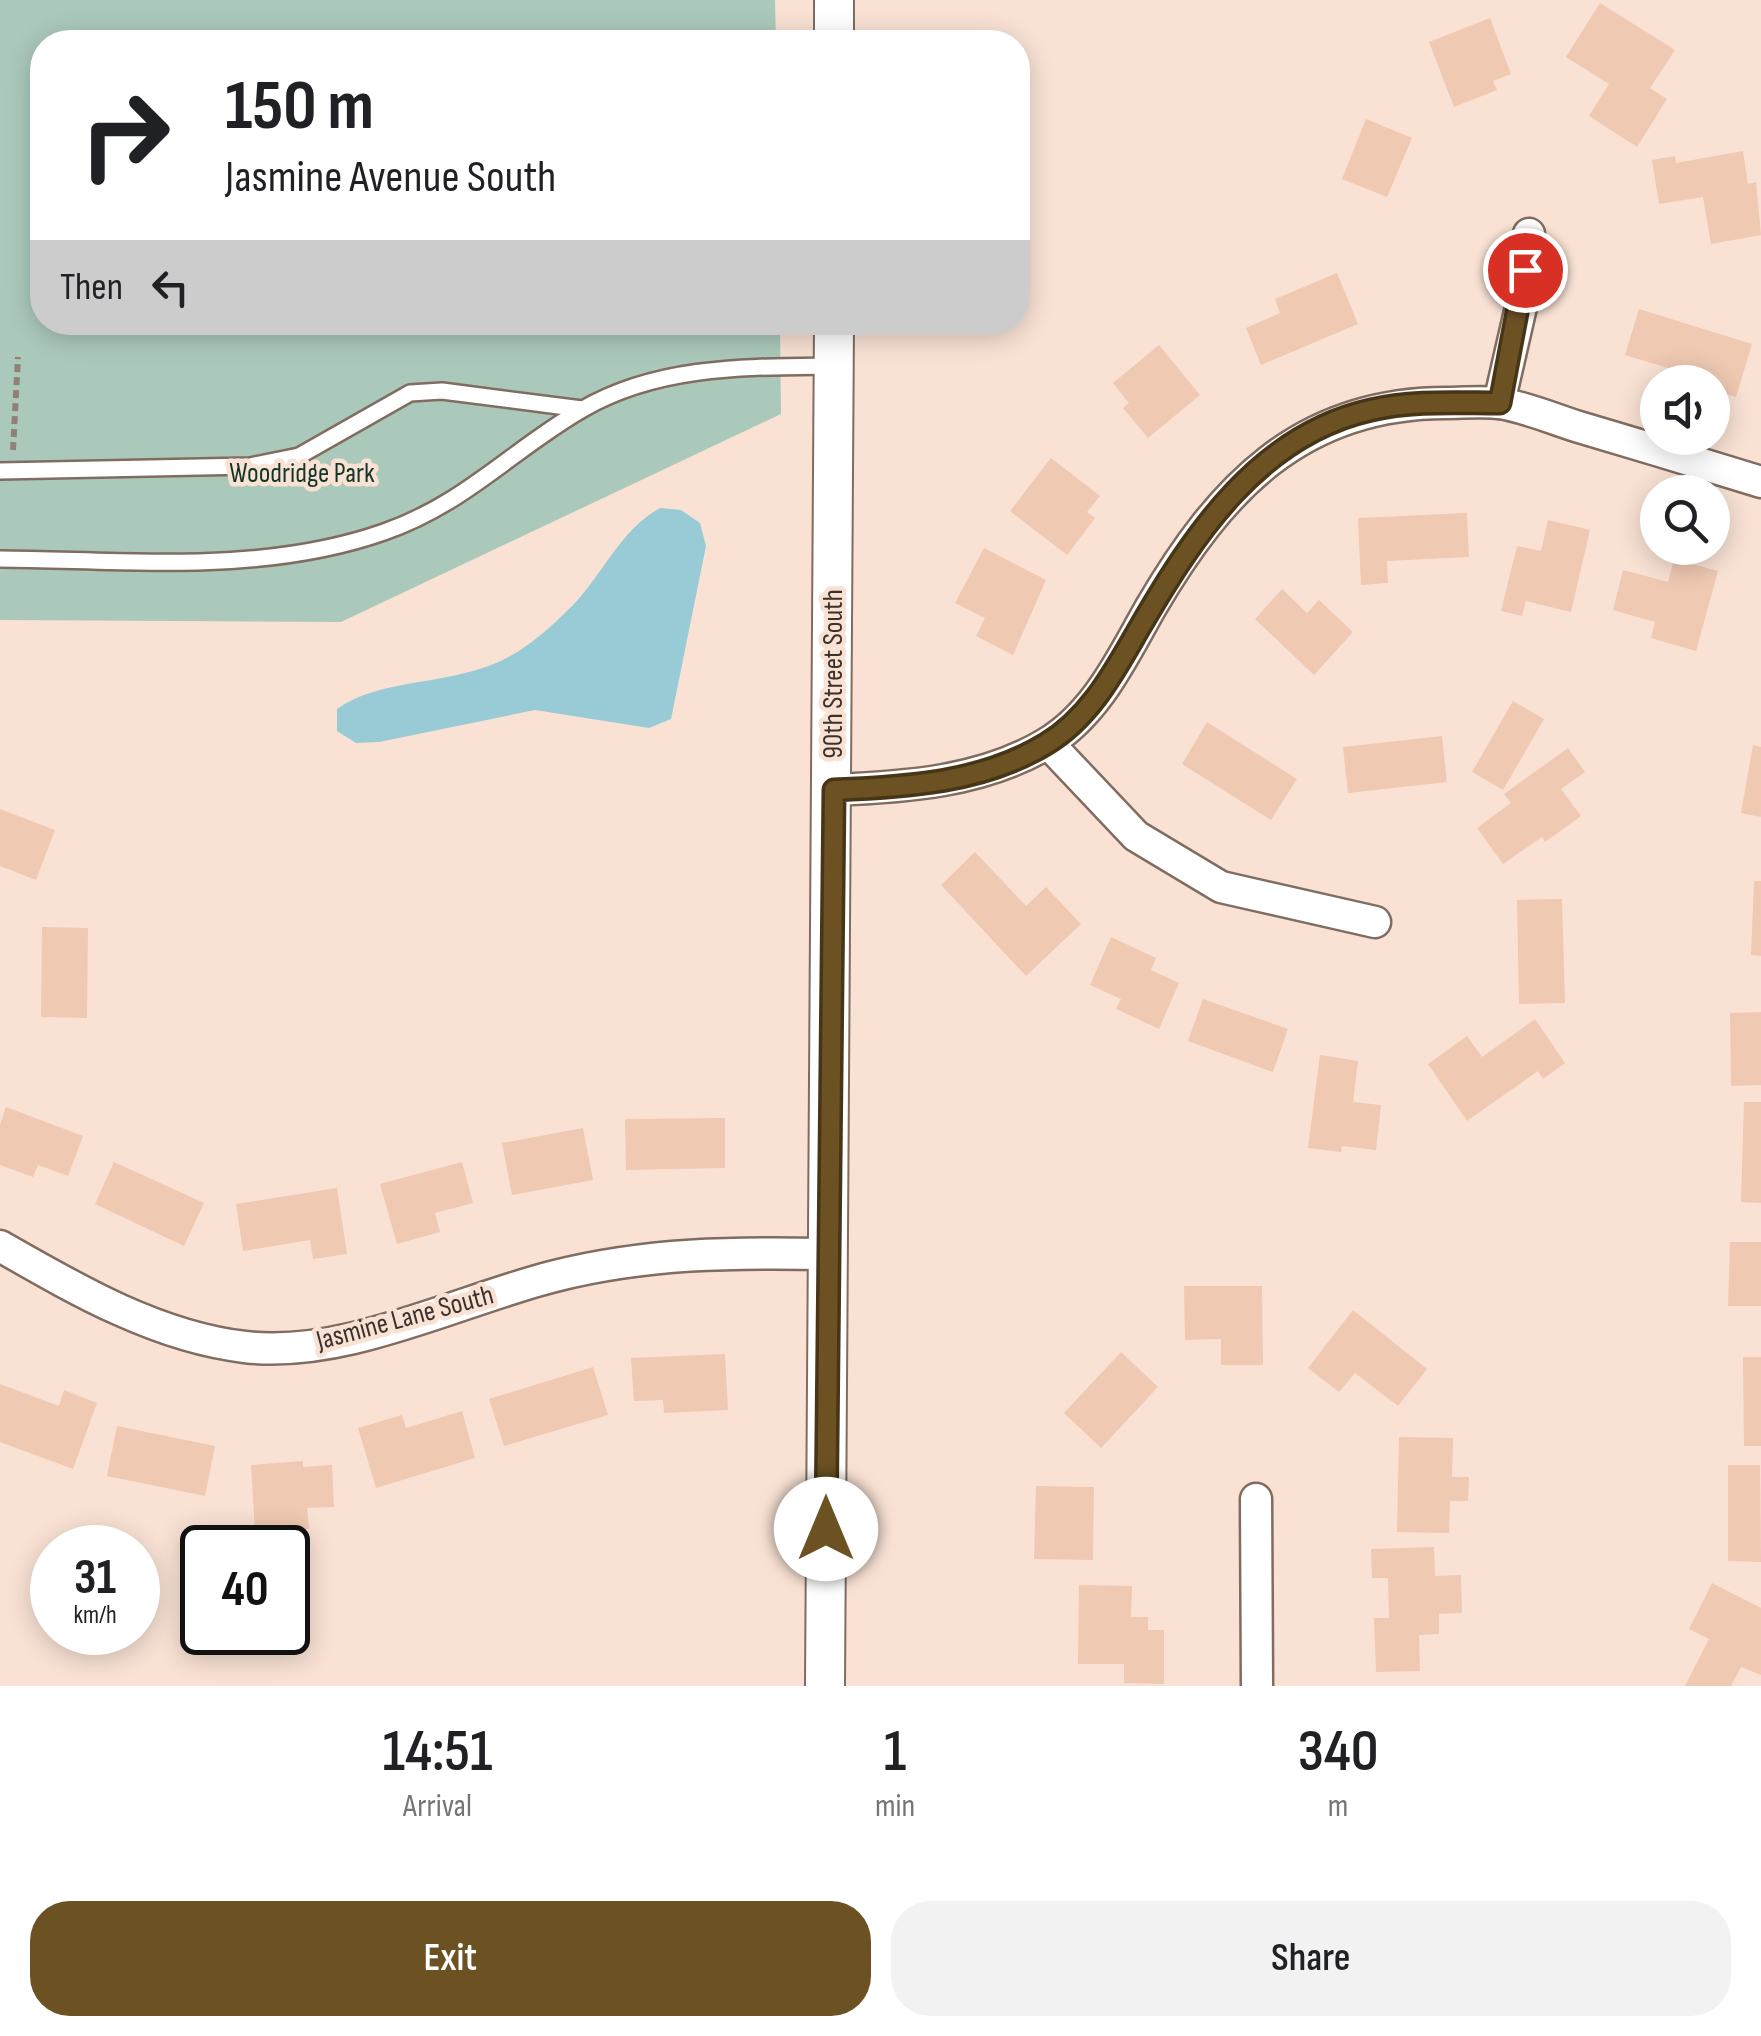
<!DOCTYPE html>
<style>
:root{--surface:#fff;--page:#f2f2f2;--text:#202124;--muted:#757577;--accent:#6c5223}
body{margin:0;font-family:"Sofia Sans Condensed",sans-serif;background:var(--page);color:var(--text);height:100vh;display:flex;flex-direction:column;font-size:38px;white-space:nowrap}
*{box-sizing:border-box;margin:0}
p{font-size:32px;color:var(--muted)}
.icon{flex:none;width:55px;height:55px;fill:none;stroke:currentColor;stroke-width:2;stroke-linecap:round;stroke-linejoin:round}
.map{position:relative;height:1686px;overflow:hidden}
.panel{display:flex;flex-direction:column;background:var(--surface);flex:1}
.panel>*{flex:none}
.banner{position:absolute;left:30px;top:30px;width:1000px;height:305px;border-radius:40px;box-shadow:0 5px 25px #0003;background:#fff;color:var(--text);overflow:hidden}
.controls{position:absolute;left:1640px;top:365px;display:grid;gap:20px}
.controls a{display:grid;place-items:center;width:90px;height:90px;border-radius:50%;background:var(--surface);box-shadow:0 5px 25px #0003;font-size:50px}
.speed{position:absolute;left:30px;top:1525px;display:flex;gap:20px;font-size:50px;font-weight:700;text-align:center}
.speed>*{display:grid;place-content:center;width:130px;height:130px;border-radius:50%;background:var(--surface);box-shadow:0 5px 25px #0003;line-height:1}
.speed small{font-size:25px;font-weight:400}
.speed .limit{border:5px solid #111;border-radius:15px;background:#fff;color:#111}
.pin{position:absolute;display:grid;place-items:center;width:85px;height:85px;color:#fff;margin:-42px;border:5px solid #fff;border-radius:50%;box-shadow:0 2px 10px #0007}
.me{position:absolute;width:110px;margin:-55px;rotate:0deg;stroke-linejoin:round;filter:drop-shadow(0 0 8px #0008)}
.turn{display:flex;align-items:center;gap:35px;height:210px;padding:0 30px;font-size:45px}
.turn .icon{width:130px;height:130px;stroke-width:2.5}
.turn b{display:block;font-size:70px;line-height:85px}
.then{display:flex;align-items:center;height:95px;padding:0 30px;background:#0003;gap:20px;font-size:38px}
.eta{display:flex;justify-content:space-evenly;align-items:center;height:170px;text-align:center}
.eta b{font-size:60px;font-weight:600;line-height:70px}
.button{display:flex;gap:20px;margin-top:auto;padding:20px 30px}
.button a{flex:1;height:115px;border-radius:40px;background:var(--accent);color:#fff;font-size:40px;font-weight:600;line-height:115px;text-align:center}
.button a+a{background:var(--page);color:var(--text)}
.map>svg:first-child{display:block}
.green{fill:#abc9ba}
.water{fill:#99cbd6}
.building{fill:#efc9b2}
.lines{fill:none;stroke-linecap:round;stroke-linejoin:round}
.service-casing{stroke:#806c60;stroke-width:20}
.minor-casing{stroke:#806c60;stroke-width:35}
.tertiary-casing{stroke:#806c60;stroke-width:42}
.path{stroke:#908178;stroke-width:6;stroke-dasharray:8 5;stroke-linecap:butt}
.service{stroke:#fff;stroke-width:15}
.minor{stroke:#fff;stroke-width:30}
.tertiary{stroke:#fff;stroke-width:38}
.route-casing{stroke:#463517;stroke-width:25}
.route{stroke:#6c5223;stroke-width:18}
.labels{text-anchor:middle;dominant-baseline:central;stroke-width:9;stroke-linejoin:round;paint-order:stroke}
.park-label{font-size:28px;fill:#113628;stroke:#f9e2d4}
.street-label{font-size:28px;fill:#3a312c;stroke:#f9e2d4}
</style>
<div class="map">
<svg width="1761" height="1686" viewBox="0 0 1761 1686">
<rect width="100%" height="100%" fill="#f9e2d4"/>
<path class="green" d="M0 0H775L776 42H42V322L780 323 781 414 341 622 0 620Z"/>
<path class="water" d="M660 508 681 510 700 523 706 546 671 719 649 728 535 710 379 742 356 743 337 731V709C386 673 466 690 526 646 542 635 559 619 573 605 603 574 621 529 660 508Z"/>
<g class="building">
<path d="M1600 3 1675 50 1650 88 1667 99 1637 147 1589 116 1609 84 1566 57Z"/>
<path d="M1490 18 1511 74 1493 81 1497 90 1454 107 1429 42Z"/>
<path d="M1366 119 1412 138 1387 197 1342 179Z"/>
<path d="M1743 151 1748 184 1756 182 1761 235 1711 244 1703 197 1659 204 1652 160 1675 156 1676 163Z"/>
<path d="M1337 273 1358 324 1261 365 1246 328 1280 313 1275 299Z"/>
<path d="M1639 309 1752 344 1736 397 1712 390V382H1689L1691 375 1625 355Z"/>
<path d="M1159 345 1200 395 1148 438 1123 408 1129 403 1113 383Z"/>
<path d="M1051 458 1100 496 1087 512 1095 518 1067 555 1010 511Z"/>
<path d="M1467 513 1469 557 1387 561 1388 583 1361 585 1358 518Z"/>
<path d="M1548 520 1590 530 1571 612 1526 601 1522 616 1501 611 1517 546 1541 551Z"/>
<path d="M984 548 1046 580 1013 655 976 636 985 618 955 603Z"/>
<path d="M1674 559 1718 571 1696 651 1651 638 1655 622 1613 610 1623 570 1668 582Z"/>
<path d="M1282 589 1307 613 1319 600 1353 632 1314 675 1255 619Z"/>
<path d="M1513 701 1544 719 1503 790 1472 772Z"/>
<path d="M1207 722 1297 779 1271 820 1182 764Z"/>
<path d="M1442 736 1447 782 1348 793 1343 747Z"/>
<path d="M1753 745 1761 747V817L1741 813Z"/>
<path d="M1568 748 1585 772 1561 789 1581 816 1545 842 1542 837 1503 864 1477 828 1511 803 1504 794Z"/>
<path d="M0 809 55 830 36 880 0 866Z"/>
<path d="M975 852 1026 906 1046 887 1081 924 1026 976 941 885Z"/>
<path d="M1754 881H1761V956L1751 955Z"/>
<path d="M1562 899 1565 1003 1519 1004 1517 900Z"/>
<path d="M42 927 88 928 87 1018 41 1017Z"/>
<path d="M1111 937 1156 958 1151 970 1179 983 1159 1029 1116 1009 1121 999 1090 985Z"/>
<path d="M1203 999 1288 1029 1273 1072 1188 1041Z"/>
<path d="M1761 1012V1085L1731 1086 1730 1013Z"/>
<path d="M1535 1019 1565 1063 1543 1079 1538 1071 1467 1121 1428 1064 1467 1036 1482 1057Z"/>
<path d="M1320 1055 1358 1061 1353 1102 1381 1105 1376 1150 1342 1146 1341 1152 1308 1148Z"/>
<path d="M1744 1102H1761V1203L1741 1202Z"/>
<path d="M6 1107 83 1136 68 1176 38 1165 33 1177 0 1165V1125Z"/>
<path d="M725 1118V1168L626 1170 625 1119Z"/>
<path d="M583 1128 593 1180 512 1195 502 1143Z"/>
<path d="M114 1162 204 1203 184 1246 95 1204Z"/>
<path d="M462 1162 473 1203 435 1213 440 1232 397 1244 380 1184Z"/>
<path d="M337 1188 347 1254 313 1259 310 1240 243 1251 236 1204Z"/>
<path d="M1730 1242H1761V1306H1728Z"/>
<path d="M1184 1286H1262L1263 1365H1221V1339L1185 1340Z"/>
<path d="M1353 1310 1427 1369 1398 1406 1355 1373 1339 1392 1308 1368Z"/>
<path d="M1121 1352 1158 1387 1101 1448 1064 1413Z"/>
<path d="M725 1354 728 1410 664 1413 663 1400 634 1401 631 1358Z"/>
<path d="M1743 1357H1761V1446H1744Z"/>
<path d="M593 1367 608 1415 504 1446 489 1399Z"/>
<path d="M0 1384 59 1406 64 1390 97 1403 73 1469 0 1442Z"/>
<path d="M462 1411 475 1458 376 1488 358 1428 402 1415 406 1428Z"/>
<path d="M117 1426 215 1446 205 1496 107 1476Z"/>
<path d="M1399 1437 1453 1438 1452 1477H1469L1468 1501H1450L1449 1533 1397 1532Z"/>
<path d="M303 1461V1467L332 1465 334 1507 307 1508 309 1529 255 1532 251 1465Z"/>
<path d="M1728 1465H1760L1761 1562 1728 1561Z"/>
<path d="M1036 1486 1094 1487 1093 1560 1034 1559Z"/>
<path d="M1434 1547 1435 1576 1461 1575 1462 1613 1439 1614V1634L1419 1635 1420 1671 1376 1672 1374 1618H1389L1388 1578H1372L1371 1549Z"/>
<path d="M1712 1583 1761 1608V1675L1741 1667 1731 1686H1685L1709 1639 1689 1629Z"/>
<path d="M1079 1585 1132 1586 1131 1617H1148V1630H1164V1684L1124 1683V1664H1078Z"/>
</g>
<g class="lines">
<defs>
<g id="service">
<path d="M0 471 250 466 299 456 410 393 442 391 582 409"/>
<path d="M0 559C126 560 262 575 384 532 465 504 513 449 583 409 659 365 748 367 833 366"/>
</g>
<g id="minor">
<path d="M1499 403 1521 307 1529 234"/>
<path d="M1048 743 1136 836 1221 887 1375 922"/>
<path d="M833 790C906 787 982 782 1046 744 1097 714 1123 656 1151 607 1220 489 1300 403 1446 403 1463 403 1482 401 1499 403 1526 407 1553 419 1579 427 1640 445 1700 463 1761 482"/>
<path d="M0 1246C75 1289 157 1337 245 1347 345 1359 459 1300 555 1276 646 1253 734 1252 827 1254"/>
<path d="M1256 1499 1257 1686"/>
</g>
<g id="tertiary">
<path d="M834 42V0"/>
<path d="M825 1686 834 322"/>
</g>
</defs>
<use href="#service" class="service-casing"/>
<use href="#minor" class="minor-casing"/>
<use href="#tertiary" class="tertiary-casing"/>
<path class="path" d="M13 450 18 357"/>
<use href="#service" class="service"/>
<use href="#minor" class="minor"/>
<use href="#tertiary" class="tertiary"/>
</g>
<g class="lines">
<defs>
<path id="route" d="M826 1529 834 790C906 787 982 783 1046 744 1091 717 1115 670 1140 627 1194 534 1259 435 1371 410 1412 400 1457 403 1500 403L1525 270"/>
</defs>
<use href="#route" class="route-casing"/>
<use href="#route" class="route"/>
</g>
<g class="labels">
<g class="park-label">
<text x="302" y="473">Woodridge Park</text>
</g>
<g class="street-label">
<text transform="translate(833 674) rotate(-90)">90th Street South</text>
<text transform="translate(405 1318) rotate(-15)">Jasmine Lane South</text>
</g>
</g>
</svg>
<div class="controls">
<a><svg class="icon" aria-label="sound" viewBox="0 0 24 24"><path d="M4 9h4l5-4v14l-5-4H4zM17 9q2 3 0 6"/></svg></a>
<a><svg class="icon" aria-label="search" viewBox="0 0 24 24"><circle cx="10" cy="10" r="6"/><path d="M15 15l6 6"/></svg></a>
</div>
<div class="speed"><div>31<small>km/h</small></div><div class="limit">40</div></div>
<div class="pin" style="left:1525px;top:270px;background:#d93025"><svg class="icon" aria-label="arrive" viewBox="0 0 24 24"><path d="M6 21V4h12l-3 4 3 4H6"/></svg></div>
<svg class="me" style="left:826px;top:1529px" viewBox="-20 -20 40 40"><circle r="19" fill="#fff"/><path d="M0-13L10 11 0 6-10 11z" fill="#6c5223"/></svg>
<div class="banner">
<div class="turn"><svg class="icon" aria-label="right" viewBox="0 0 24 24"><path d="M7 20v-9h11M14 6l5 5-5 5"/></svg><div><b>150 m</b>Jasmine Avenue South</div></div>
<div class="then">Then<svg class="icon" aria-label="left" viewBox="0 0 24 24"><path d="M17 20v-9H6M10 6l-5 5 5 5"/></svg></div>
</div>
</div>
<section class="panel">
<div class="eta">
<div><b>14:51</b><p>Arrival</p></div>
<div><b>1</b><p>min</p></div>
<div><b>340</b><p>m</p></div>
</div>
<div class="button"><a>Exit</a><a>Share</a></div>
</section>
